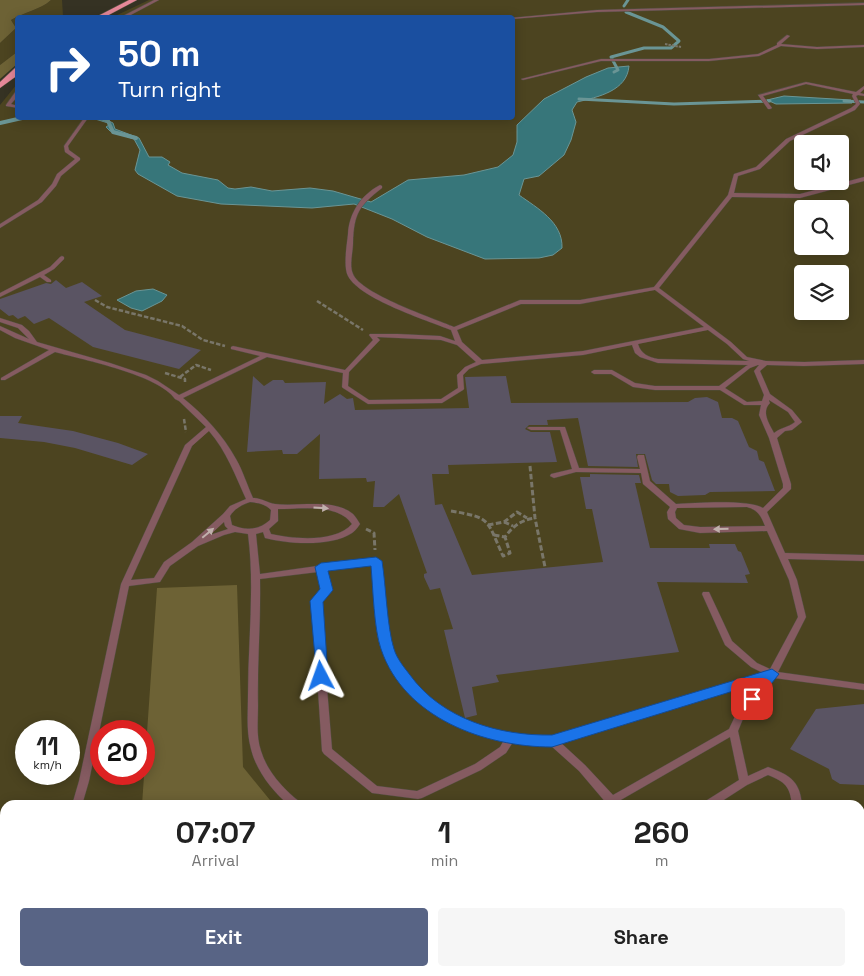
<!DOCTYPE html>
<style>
:root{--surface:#fff;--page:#f6f6f6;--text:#222;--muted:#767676;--accent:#586485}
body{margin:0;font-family:"Space Grotesk",sans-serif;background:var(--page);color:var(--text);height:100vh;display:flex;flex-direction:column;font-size:19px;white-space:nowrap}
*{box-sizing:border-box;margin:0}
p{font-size:16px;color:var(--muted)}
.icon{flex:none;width:28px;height:28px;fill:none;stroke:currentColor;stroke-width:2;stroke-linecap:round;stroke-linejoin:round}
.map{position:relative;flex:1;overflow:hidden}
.side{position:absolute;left:0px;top:800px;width:865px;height:176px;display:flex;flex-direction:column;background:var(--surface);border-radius:15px 15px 0 0;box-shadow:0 2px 12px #0003}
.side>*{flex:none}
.banner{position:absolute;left:15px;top:15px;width:500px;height:105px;border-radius:5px;box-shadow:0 2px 12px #0003;background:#1a4fa0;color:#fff;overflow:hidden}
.fabs{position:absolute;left:794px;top:135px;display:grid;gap:10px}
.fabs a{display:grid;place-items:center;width:55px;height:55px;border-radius:5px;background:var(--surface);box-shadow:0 2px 12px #0003;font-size:25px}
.speed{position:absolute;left:15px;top:720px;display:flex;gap:10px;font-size:25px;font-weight:700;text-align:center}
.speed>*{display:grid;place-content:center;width:65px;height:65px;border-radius:50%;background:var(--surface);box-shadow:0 2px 12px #0003;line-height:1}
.speed small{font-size:12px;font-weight:400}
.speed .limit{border:8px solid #d22;background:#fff;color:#111}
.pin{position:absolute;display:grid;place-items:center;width:42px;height:42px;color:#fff;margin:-21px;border-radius:10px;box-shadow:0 2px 8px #0006}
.me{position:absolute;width:55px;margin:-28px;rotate:356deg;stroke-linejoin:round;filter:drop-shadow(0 0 4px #0008)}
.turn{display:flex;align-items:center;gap:18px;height:105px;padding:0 20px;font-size:22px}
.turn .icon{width:65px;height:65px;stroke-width:2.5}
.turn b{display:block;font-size:35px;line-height:42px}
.eta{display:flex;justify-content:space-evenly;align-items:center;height:85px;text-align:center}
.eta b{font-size:30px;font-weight:700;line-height:35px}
.action{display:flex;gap:10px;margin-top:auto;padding:10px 20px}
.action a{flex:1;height:58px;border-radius:5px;background:var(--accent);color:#fff;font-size:20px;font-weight:700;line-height:58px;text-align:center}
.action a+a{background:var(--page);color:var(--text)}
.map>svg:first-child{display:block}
.green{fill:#4c4420;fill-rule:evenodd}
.forest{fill:#6d6235}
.water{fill:#37767a;stroke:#6a9595}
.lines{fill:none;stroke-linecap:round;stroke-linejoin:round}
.stream-far1{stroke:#6a9595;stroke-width:3}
.stream{stroke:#6a9595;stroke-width:4}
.building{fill:#5a5463}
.service-casing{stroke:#504e3f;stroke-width:1}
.trunk-casing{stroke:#504e3f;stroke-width:1}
.path-far2{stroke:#797669;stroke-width:2;stroke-dasharray:2.5 1;stroke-linecap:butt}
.path-far1{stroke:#797669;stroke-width:2.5;stroke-dasharray:4.5 2;stroke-linecap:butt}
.path{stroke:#797669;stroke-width:3;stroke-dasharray:5.5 2.5;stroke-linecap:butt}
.service{fill:#855b61;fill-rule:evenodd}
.trunk{fill:#e68899;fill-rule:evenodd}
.oneway{fill:#c0b0ac}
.route{fill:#1a73e8;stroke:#114b97}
</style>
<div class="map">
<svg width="864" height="976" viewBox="0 0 864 976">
<rect width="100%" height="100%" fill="#353223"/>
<g class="green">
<path d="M51 0H62L63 16 87 17 18 18 17 52 0 65V43L16 28 11 20C24 12 40 10 51 0Z"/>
<path d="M149 0H864V976H0V105L17 84 18 118H512V18L113 17ZM802 144H840V181H802ZM802 209H840V246H802ZM802 274H840V311H802ZM26 731H69V774H26ZM101 731H144V774H101ZM5 805H860V971H5Z"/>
</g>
<g class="forest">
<path d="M0 0H51C40 10 24 12 11 20L16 28 0 43Z"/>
<path d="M17 52V64L0 79V65Z"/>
<path d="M237 585 243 767 274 805H142L157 588Z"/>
<path d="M102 971H371L372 976H101Z"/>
<path d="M746 971H851L853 976H750Z"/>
</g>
<g class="water">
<path d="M629 66C627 91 598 97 577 102L572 110 576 122 571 140 564 155 539 176 524 179 519 195C537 208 563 222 562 248L553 255 539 258 485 259 427 237 392 219 354 204 312 208 221 204 177 196 138 174 135 170 140 150 134 139 110 131 106 127 109 125 108 123 92 118H103L113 123 115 129 139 138 149 157H162L170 162 168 165 182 173 218 180 228 188 235 189 251 187 272 191 310 188 333 191 371 202 408 180 464 175 498 167 513 155 517 142V125L544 99 586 77 608 68Z"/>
<path d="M784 96 851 100 852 103 776 104 767 100Z"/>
<path d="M153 289 167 295 162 301 142 311 131 308 117 300 136 291Z"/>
</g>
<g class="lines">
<g class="stream-far1">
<path d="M624 6 628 0"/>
<path d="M614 72 618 70 611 57 644 48H671L679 41 663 27 626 12"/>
<path d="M579 99 674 104 770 101"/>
<path d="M844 101 864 102"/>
</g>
<g class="stream">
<path d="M101 118 108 121 113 132 136 138"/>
<path d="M0 123 22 118"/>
</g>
</g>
<g class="building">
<path d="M56 280 66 288 82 282 102 296 84 302 125 330 201 350 179 369 93 347 49 318 34 324 25 316 18 319 13 315 9 316 0 309V299L46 283 51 284Z"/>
<path d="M253 376 264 386 273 380H283L285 383 326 382 324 404 340 394 347 399 353 398 355 410 469 408 465 377 506 376 511 403 688 402 695 398 707 397 718 402 722 418H732L738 421 749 447 757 451 759 460 764 462 775 491 710 492 705 495 678 496 670 492 669 484H656L652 480 645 454H636L638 467 588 466 578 418 547 420 548 425H529L525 429 531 432H550L557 462 448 465 449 474H432L435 505 442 504 472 575 603 562 592 509H586L580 477H590V474L639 475 641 483H635L650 548H710L709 544H735L738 551 741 552 750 574 745 575 748 583 657 582 679 652 496 675 499 682 472 687 477 715 465 718 444 630 453 629 440 588 430 590 424 577V574L427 573 399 494 384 507H373L375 481 367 482 366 478 319 479 320 434 297 454H283L282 450 247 452Z"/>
<path d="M0 416H22L18 423 73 431 118 443 148 454 132 465 75 448 44 442 0 438Z"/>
<path d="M864 704V785L840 784 832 779 829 769 790 749 816 709Z"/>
</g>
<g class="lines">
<defs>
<g id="service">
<path d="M154 0H159L125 18H119Z"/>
<path d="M864 3V5L597 12 512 19V18H510L597 10Z"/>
<path d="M787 35 790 36 781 44 817 47 864 45V47L817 49 781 46 759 56 709 61H601L523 80 521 79 601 59H709L758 54 777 45V43Z"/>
<path d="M806 82 856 92 864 86V89L860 93 864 94V96L858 95 856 96 860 104 855 110 790 141 760 169 738 176 734 193 800 194 864 177V181L800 198 732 197 659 288 731 342 747 357 766 361 804 362 864 360V364L804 366 767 365 760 371 770 394 792 410 802 422 792 430 785 431 777 438 791 484V489L767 512 785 553 864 555V561L788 559 797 580 806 617 778 672 864 684V690L774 678 745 714 738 731 748 776 768 767C790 775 800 781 802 805H792C790 786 785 782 768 775L747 785 716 805H703L704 802 739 780 730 737 619 801 621 805 607 804 579 771 550 745 528 744 513 742 506 753 481 770 422 798 418 799 372 793 324 754 322 751 312 601 322 589 318 572 260 579C261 622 257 663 258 706 258 721 256 736 261 751 267 771 283 789 300 802L301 805H289C272 791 256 770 251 749 246 731 248 713 248 695 248 641 255 588 248 534L235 532 224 535 198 546 170 566 160 582 129 586 89 781 82 805H72L79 781 121 584 185 445 206 427 179 401 175 399C159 375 84 360 55 352L5 380H1V378L49 350 15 338 0 330V326L29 339 18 328 0 322V318L22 325 29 331 37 342 110 363 146 375 158 381 179 395 260 356 231 349V347L233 346 345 370 373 340 369 335 370 334H398L440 336 455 341 451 330C426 320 360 299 348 276 343 267 347 244 348 234 349 213 361 195 380 185L382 186V188C359 206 354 213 353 243 353 252 349 265 353 274 361 294 433 318 454 327L520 300H580L654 287 728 195 734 174 756 167 786 139 851 108 856 104 852 96 853 94 806 84 763 96 772 108 770 109H768L758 95ZM655 290 704 327 583 351 482 360 462 342 457 330 521 304H580ZM708 330 727 344 743 359 749 361 658 359C648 357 641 354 638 344ZM377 337 441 340 457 345 476 362 465 367 457 375 458 388 441 399 369 400 348 386 349 372 379 341 380 340ZM632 345 635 353 640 357 658 363 748 365 746 366 719 386H655L635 383 612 370H594L591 372 594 374H611L633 387 655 390H720L744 405H761L759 415 769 438 783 484V488L763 508C749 499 694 503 676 504L650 481 644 455H638L637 457 640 469 579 468 565 427H529L527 428 531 430H560L572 469 551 474 550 476 554 478 576 472 641 473 643 484 670 507 667 512 668 519 679 529 700 533 767 531 789 580 798 617 770 669 757 663 732 641 710 594 709 592H703L702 594 725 645 751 667 763 673 552 737C535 737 519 736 503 733 453 722 400 692 389 638 385 621 384 603 383 585 382 577 382 567 379 559L376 558 324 565 321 564 317 566 260 574 256 534 263 532 265 538C288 544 331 547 352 533 355 531 358 527 360 524 358 521 356 517 353 514 334 498 298 507 275 504 268 503 261 498 253 498 247 485 243 471 236 459 223 435 204 415 183 398L267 357 343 373 342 387 343 388 368 404 442 403 463 390 464 389 463 375 469 369 481 364 583 355ZM758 365H759L754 371 764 395 762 401 747 402 725 388 750 368ZM769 400 788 412 795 422C787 428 782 427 774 433 769 423 761 412 770 403L769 401ZM209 431C227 452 235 475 246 499L230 506 223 514 192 542 164 562 154 578 131 580 192 446ZM250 502C259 503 265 504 271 510L270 520C259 530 246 531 232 525L230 516C235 508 242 505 250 502ZM747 507C758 510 761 516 765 526L700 527 684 525 676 518 675 512 677 508ZM278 509C300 509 338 503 352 524 335 543 294 539 271 534L269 529 278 521ZM224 522 225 526 228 529 210 535ZM372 564 380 638C395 699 447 727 504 740L500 747 475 764 417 791 377 786 332 749 320 602 330 590 326 571ZM762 681 738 710 729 729 613 795 585 765 560 742Z"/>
<path d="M16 91H18V96L11 104 18 106V108L6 106V105Z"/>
<path d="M84 118H88L68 146 69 150 80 158V160L61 176 56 186 42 202 0 228V224L38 200 52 184 57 174 75 159 65 152 64 146Z"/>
<path d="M62 256 64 257V259L54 269 44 275 51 280V282H47L40 277 0 297V293L50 267 60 257Z"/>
<path d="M20 971H32L30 976H18Z"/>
</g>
<g id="trunk">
<path d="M129 0H137L103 18H94Z"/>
<path d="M15 68H18V75L0 88V82Z"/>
</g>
</defs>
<use href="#service" class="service-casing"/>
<use href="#trunk" class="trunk-casing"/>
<path class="path-far2" d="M665 44 681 47"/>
<g class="path-far1">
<path d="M95 300 107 307 182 326 203 340 225 346"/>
<path d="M317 301 363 330"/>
<path d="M165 373 185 379V383"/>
<path d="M180 377 196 365 211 370"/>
<path d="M184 419 186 432"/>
</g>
<g class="path">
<path d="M530 466 535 518 545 567"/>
<path d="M451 511C492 518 486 519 503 556L510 553 505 537C513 526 521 520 535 518"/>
<path d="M504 522 513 526"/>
<path d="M488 525 504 522 517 512 527 518"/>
<path d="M366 529 374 533 375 550"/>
<path d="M494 535 505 537"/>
</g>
<use href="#service" class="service"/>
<use href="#trunk" class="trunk"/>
</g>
<defs><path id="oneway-solid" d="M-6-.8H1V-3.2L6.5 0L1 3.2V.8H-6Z" transform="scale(1.25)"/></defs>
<g class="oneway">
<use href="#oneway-solid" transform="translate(321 508) rotate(3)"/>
<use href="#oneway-solid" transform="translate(721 529) rotate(179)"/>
<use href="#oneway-solid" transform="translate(208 533) rotate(-40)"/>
</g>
<path class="route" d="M376 557 382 561C386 586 387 627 394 649 397 659 404 667 410 675 442 719 499 736 552 735L772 669 779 674 756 703 752 705 745 699 756 684 552 747C485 747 404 718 381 649 374 629 373 589 371 566L328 571 333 590 323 602 328 676 326 680H317L310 601 320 589 315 567 321 563Z"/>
</svg>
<div class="fabs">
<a><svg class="icon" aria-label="sound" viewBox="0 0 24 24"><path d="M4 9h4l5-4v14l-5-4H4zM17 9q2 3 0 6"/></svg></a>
<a><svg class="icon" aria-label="search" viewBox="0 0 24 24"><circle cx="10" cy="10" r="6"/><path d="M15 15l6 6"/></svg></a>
<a><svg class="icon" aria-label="layers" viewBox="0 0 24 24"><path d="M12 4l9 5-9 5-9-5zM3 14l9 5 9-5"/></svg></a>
</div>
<div class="speed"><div>11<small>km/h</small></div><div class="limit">20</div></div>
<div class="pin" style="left:752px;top:699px;background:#d93025"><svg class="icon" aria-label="arrive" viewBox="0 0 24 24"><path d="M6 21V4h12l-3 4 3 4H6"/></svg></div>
<svg class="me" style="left:321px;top:676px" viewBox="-20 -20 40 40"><path d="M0-17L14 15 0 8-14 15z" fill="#1a73e8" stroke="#fff" stroke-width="4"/></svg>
<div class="banner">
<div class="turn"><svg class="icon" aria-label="right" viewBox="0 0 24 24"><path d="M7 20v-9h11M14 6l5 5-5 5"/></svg><div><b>50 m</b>Turn right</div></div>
</div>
<section class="side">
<div class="eta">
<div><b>07:07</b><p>Arrival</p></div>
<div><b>1</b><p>min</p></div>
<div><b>260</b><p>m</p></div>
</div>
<div class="action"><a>Exit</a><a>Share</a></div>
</section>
</div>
